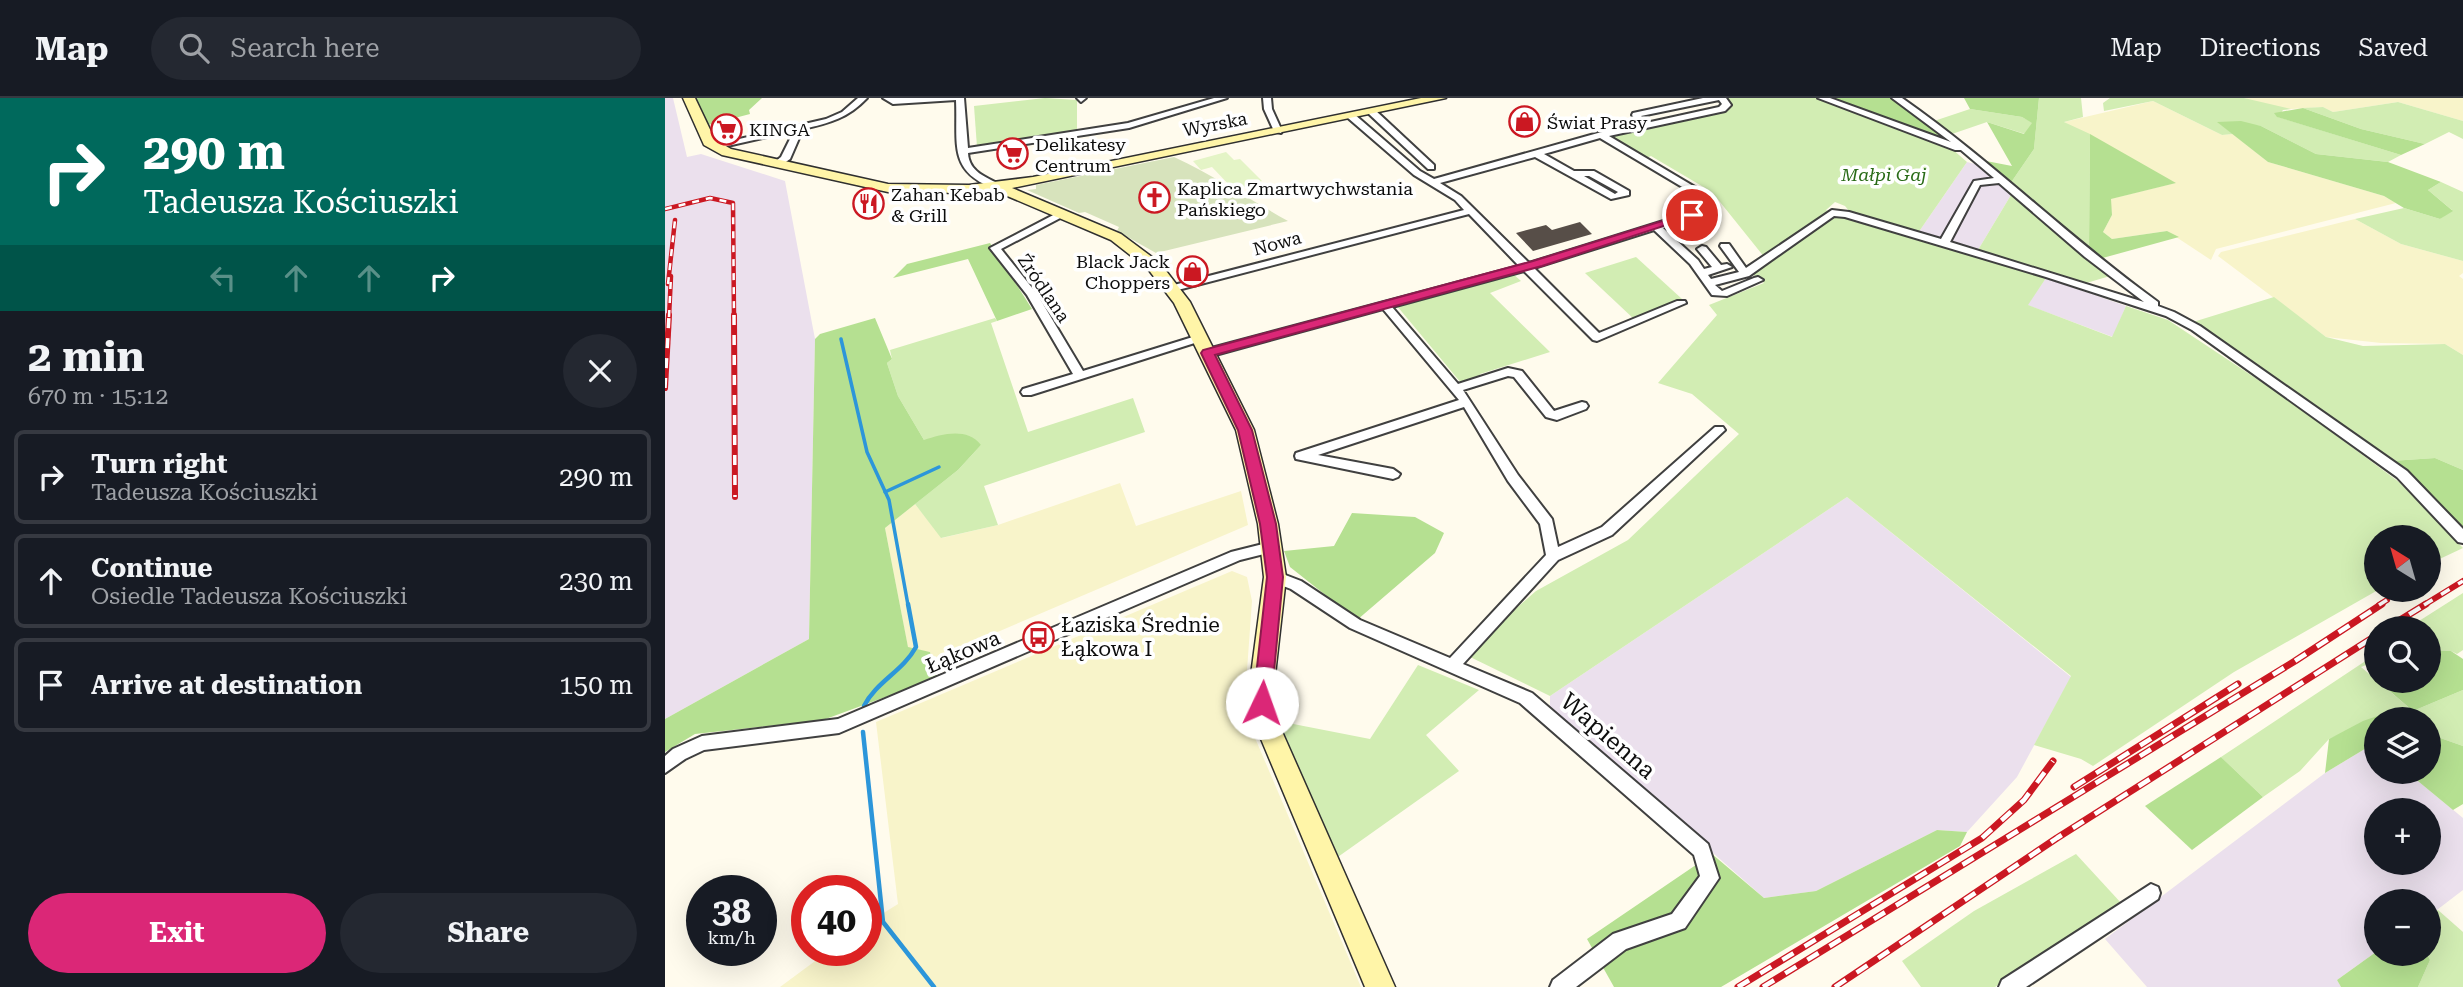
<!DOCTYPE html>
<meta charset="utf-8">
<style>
:root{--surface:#171b24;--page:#242831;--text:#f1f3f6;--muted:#9ea1a6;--line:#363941;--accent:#db2777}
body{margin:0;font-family:"Roboto Serif",serif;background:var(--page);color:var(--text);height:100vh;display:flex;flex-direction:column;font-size:26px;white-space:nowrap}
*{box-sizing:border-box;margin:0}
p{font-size:23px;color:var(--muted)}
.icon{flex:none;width:38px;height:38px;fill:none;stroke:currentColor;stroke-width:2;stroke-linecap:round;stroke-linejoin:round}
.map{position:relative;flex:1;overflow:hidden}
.sheet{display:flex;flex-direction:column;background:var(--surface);width:665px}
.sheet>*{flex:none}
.top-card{background:#00695c;color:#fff;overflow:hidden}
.needle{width:46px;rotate:323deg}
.buttons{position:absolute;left:1699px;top:427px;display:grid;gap:14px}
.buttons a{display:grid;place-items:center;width:77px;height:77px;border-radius:50%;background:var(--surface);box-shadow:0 7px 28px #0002;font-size:35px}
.speed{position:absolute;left:21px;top:777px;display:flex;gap:14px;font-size:35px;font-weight:700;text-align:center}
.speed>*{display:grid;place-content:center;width:91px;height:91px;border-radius:50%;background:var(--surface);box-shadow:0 7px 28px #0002;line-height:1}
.speed small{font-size:18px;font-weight:400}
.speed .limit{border:10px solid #d22;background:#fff;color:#111}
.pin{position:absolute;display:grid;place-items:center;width:60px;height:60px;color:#fff;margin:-30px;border:4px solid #fff;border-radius:50%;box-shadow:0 2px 7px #0007}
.me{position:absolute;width:77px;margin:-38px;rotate:3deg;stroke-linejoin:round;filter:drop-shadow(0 0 5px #0008)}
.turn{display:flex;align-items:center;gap:24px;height:147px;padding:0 28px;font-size:32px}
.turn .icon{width:91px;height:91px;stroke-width:2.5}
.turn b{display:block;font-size:49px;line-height:60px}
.lanes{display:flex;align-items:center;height:66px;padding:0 28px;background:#0003;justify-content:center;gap:35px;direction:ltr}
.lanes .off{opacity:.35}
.round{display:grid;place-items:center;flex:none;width:74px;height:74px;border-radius:37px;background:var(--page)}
.summary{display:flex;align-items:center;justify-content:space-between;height:119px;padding:0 28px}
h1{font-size:42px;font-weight:700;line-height:52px}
.cta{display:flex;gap:14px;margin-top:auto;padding:14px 28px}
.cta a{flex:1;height:80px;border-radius:42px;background:var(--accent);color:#fff;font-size:28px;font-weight:700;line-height:80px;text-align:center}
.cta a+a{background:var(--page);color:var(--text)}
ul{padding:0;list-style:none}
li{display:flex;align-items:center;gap:21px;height:94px;margin:0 14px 10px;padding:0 14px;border:4px solid var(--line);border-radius:10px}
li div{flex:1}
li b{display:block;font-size:26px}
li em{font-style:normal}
header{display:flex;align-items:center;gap:42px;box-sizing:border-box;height:98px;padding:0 35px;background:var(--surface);border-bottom:2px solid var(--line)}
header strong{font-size:33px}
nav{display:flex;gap:38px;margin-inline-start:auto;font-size:24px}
.search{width:490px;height:63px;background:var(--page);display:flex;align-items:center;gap:18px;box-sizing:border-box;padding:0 24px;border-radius:38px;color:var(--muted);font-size:26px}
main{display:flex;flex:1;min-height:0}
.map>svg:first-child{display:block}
.industrial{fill:#ebe0ed;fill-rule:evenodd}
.farmland{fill:#f8f4ca}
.green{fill:#d2edb3}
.forest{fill:#b5e091}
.cemetery{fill:#d7e3bc}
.pitch{fill:#e4f4c6}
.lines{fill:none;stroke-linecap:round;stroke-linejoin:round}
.stream-far1{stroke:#2c96da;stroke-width:3.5}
.stream{stroke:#2c96da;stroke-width:4.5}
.building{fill:#574e48}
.street-casing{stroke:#404040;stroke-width:4}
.secondary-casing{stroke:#2f2f2f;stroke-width:3}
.street{fill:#fff;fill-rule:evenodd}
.secondary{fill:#fff5a8;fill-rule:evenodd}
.rail-far2-casing{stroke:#cb1822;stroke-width:4.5}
.rail-far1-casing{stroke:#cb1822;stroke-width:6}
.rail-casing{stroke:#cb1822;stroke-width:7}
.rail-far2{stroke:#fff;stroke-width:2.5;stroke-dasharray:7;stroke-linecap:butt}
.rail-far1{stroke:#fff;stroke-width:3.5;stroke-dasharray:10;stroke-linecap:butt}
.rail{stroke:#fff;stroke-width:4.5;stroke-dasharray:13;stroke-linecap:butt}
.route{fill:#db2777;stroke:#8e194d;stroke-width:2}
.labels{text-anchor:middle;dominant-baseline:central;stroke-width:7;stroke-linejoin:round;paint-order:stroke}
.far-poi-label{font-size:18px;fill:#0d0d0d;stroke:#fff;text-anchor:start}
.far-street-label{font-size:18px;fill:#0d0d0d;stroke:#fff}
.far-park-label{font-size:18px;font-style:italic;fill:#296b17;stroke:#fff}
.poi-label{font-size:21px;fill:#0d0d0d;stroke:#fff;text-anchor:start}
.street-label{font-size:21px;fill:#0d0d0d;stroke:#fff}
.near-street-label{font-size:24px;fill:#0d0d0d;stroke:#fff}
</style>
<header>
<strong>Map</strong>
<div class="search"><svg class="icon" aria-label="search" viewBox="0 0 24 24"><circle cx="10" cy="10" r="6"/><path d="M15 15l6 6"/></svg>Search here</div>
<nav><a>Map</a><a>Directions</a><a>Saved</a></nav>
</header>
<main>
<section class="sheet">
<div class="top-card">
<div class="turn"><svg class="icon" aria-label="right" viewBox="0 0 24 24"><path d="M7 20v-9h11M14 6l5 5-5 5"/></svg><div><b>290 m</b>Tadeusza Kościuszki</div></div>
<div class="lanes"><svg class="icon off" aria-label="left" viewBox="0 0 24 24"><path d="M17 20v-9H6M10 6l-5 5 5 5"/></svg><svg class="icon off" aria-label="ahead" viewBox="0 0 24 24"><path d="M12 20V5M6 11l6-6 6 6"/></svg><svg class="icon off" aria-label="ahead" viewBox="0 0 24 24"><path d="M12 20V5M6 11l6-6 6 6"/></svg><svg class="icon" aria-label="right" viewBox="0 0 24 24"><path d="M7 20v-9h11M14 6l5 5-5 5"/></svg></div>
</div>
<div class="summary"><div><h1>2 min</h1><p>670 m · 15:12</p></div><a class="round"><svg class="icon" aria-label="close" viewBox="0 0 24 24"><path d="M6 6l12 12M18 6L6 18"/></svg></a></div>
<ul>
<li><svg class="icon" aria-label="right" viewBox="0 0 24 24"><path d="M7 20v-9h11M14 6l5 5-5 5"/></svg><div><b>Turn right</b><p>Tadeusza Kościuszki</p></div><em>290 m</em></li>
<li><svg class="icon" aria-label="ahead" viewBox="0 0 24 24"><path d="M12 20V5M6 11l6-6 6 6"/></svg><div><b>Continue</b><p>Osiedle Tadeusza Kościuszki</p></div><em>230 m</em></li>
<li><svg class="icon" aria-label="arrive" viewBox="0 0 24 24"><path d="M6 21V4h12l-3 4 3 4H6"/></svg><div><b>Arrive at destination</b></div><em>150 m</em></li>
</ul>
<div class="cta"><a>Exit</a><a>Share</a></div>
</section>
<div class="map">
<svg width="1798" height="889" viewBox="0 0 1798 889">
<rect width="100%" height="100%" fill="#fffbed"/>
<g class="industrial">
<path d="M0 0H8L22 59 36 56 120 83 150 241 144 541 0 621Z"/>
<path d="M1302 64 1310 66 1346 97 1313 152 1253 135Z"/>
<path d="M1381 180 1461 208 1448 239 1362 207Z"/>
<path d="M1182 399 1406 579 1352 679 1302 734 1272 732 1151 793 1099 800 885 611V598Z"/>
<path d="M1708 646 1711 649 1712 674H1742L1798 720V792L1764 818V803H1712L1711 854 1672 882 1676 889H1482L1440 841 1660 675ZM1712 712H1764V765H1712Z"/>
</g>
<g class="farmland">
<path d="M1579 0H1798V23L1733 4 1668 14 1658 9 1626 11 1607 9Z"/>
<path d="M1488 3 1557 37 1568 36 1603 64 1719 98 1731 105 1551 151 1546 162 1502 133 1447 141 1438 134 1447 117 1445 101 1510 85 1399 24Z"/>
<path d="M1690 121 1736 146 1798 163V175L1794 178 1798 181V257L1780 246 1716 245 1661 239 1553 158 1556 154Z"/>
<path d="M455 385 471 428 576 393 583 427 267 562 265 554 243 550 220 430 250 406 277 440 333 427Z"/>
<path d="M567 473 582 479 587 503 579 614 696 889H115L165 852H201V826L233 806 211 624Z"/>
</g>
<g class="green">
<path d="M380 0 412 2V34L312 49 309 8Z"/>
<path d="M1060 0H1151L1286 50 1302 64 1253 135 1185 114 1180 108 1170 104 1161 112 1166 114 1100 160 1047 94 986 58 981 60 942 38 1062 12 1066 7Z"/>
<path d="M1374 0H1416L1418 19 1399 24 1425 36 1424 152 1445 178 1418 186 1313 152 1346 97 1345 86 1369 51Z"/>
<path d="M1445 0H1579L1626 11 1618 12 1613 19 1736 57 1723 64 1651 56 1596 28 1553 24 1568 36 1557 37 1488 3 1439 13 1438 5Z"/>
<path d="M1733 4 1798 23V41L1784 34 1760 46 1696 31 1638 10 1658 9 1668 14Z"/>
<path d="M1305 11 1357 19 1368 25 1360 36 1322 24 1287 36 1269 23Z"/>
<path d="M1776 84 1798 94V163L1736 146 1690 121 1739 110 1775 121 1787 112 1763 92Z"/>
<path d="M1171 118 1184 119 1381 180 1363 207 1447 239 1461 208 1503 222 1622 301 1734 384 1798 450 1764 466V439H1712L1713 492 1569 574 1428 668 1416 661 1369 647 1406 578 1182 399 885 598 799 556 871 493 963 442 1074 336 1027 296 993 285 1052 217 1044 207 1099 185 1086 175Z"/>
<path d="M971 159 1017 201 970 222 920 175Z"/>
<path d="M847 175 856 183 825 195 885 254 815 276V281L797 286 732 208Z"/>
<path d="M1609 199 1661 239 1698 248 1780 246 1798 257V372L1770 360 1726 363 1528 224Z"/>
<path d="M330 220 332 223 326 225 363 334 468 300 480 334 319 388 333 427 276 440 250 406 293 372 316 347 259 342 233 298 222 265 227 261 225 252Z"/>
<path d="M1798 495V552L1792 556 1786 553 1764 552V530H1743Z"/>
<path d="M1711 556V563L1696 569 1748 613 1798 592V648L1764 636V621H1733L1721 615 1664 641 1635 673 1598 699 1556 659Z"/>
<path d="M753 567 814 592 761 637 794 673 670 761 613 623 705 641Z"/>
<path d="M1411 756 1457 806 1330 889H1256L1237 863 1309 813Z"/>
<path d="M1773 812 1798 834V889H1753L1765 862 1762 856 1764 818Z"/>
</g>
<g class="forest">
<path d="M30 0H97L84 12 85 16 43 27Z"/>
<path d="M1161 0H1227L1284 44Z"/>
<path d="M1299 0H1374L1369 51 1345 86 1316 62 1347 68 1322 24 1359 36 1367 25 1357 19 1305 11Z"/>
<path d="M1638 10 1696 31 1760 46 1736 57 1612 19 1609 15Z"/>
<path d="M1576 23 1596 28 1651 56 1723 64 1776 84 1763 92 1788 113 1775 121 1739 110 1719 98 1603 64 1552 24Z"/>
<path d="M1425 36 1511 85 1446 101 1447 117 1438 134 1447 141 1502 133 1514 139 1434 161 1424 152Z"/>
<path d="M325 145 367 211 332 223 303 161 228 180 242 166Z"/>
<path d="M210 220 227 261 222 265 233 298 259 342C277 336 302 329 316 347L293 372 220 430 243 549 265 554 272 580 158 622 30 636 0 654V621L144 541 150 241 155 236Z"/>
<path d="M1770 360 1798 372V434L1726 363Z"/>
<path d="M687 415 750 419 779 435 770 455 692 522 625 469 619 453 669 448Z"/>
<path d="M1764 552 1786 553 1798 561V592L1748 613 1713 583H1764Z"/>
<path d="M1721 615 1733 621H1712L1711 649 1708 646 1660 675 1664 641 1698 623Z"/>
<path d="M1764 636 1798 648V706L1788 712 1742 674H1764Z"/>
<path d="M1556 659 1598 699 1527 752 1480 708Z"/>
<path d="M1272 732 1302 734 1295 748 1056 889H949L922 841 1047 756 1099 800 1151 793Z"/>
<path d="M1711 854 1762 856 1765 862 1753 889H1676L1672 882Z"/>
</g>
<path class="cemetery" d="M509 59C550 78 582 100 623 123L491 155 452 133 454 129 420 114 414 115 362 92 371 91V87Z"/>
<path class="pitch" d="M561 54 569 62 575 61 597 83 569 92 547 69 536 72 528 63Z"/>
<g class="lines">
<g class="stream-far1">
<path d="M176 241 202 354 224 402 243 507"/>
<path d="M220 394 274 369"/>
</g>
<g class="stream">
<path d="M199 608C211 584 238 573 251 549L243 506"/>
<path d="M198 634 218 824 269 889"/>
</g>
</g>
<g class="building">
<path d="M359 49 360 61 335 66 334 53Z"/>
<path d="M915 124 927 136 868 153 851 135 881 127 887 132Z"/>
</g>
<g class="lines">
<defs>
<g id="street">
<path d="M193 0H202C183 20 165 25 138 31L125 61 115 68 107 66 116 59 129 33 49 51 44 48 161 21 177 14Z"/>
<path d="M218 0H299L303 50 463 25 549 0H562L464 30 303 55C304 74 321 79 336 87V91L333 92C282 74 293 47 291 2L228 6Z"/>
<path d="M412 0H421L416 4Z"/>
<path d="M598 0H606L607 11 617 33 616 35 609 33 599 11Z"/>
<path d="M1038 0H1061L1066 7 1060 13 944 38 1040 95 1048 104 1042 113 998 130 1033 162 1039 171 1047 169 1032 151 1037 148 1041 149 1056 167 1062 166 1067 169 1043 177 1046 181 1074 174 1055 148 1056 146H1064L1081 170 1167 112 1184 114 1276 141 1309 83 1329 80 1296 52H1290L1153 0H1165L1286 44 1227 0H1237C1326 62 1404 140 1493 204V208L1509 214 1535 228 1742 373 1798 431V445L1793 444 1732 379 1527 232 1501 218 1381 179 1180 119 1169 118 1084 178 1050 187 1057 193 1089 180 1093 179 1098 182 1062 198 1047 197 1025 166 989 132 869 170 934 235 1012 203H1020L1021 205 932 243 928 242 859 173 727 209 793 286 843 270 857 273 889 313 917 304 921 305 923 308 921 311 892 322 881 319 849 279 843 278 798 292 853 377 887 421 893 449 937 429 1050 329H1058L1060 332 947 437 893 462 798 566 867 595 1043 746 1054 780 1020 830 961 851 911 889H885L888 882 948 836 1007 816 1035 778 1029 757 855 605 685 530 626 491 605 483 603 479 605 475 610 473 636 483 695 522 785 560 881 457 875 426 843 383 799 309 653 357 728 371 735 376 733 379 728 381 631 361 630 358 631 355 794 302 718 211 543 259 537 255 539 252 854 168 804 116 509 193 504 190 505 188 799 112 790 102 749 77 683 20V16H689L755 73 769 81 933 35 973 26 967 17 968 15ZM1054 2 1057 6 1054 9 981 25 976 18ZM935 40 1034 99 1038 104 1035 109 1024 115 864 165 796 98 775 85 870 59 946 101 964 97V93L929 73H909L879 56ZM919 78H924L953 94 950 96ZM1334 85 1420 159 1479 204 1285 144 1315 87Z"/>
<path d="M704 12H710L769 67V71H763L704 16Z"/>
<path d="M396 113 399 114V118L336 151 372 196 418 273 531 238H539V242L366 297H358L356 294 358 291 408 276 362 197 325 150Z"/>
<path d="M606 444 611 445 613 449 611 453 575 462 174 635 39 652 20 661 0 675V658L8 651 37 638 173 621 566 454Z"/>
<path d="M1486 786 1493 789 1495 795 1493 801 1361 889H1334L1337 882Z"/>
</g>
<path id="secondary" d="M18 0H30L50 42 66 51 223 86 304 87 368 79 756 0H781L347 90 456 136 495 165 525 204 589 332 613 426 621 479 610 577 609 605 615 629 730 889H700L591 629 585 605 586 577 599 479 593 426 571 332 509 205 483 171 446 142 328 92 304 95 223 94 57 57 39 47Z"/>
</defs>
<use href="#street" class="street-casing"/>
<use href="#secondary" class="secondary-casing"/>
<use href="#street" class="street"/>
<use href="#secondary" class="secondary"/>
<defs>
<g id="rail-far2">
<path d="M0 111 45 100 68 105 69 219"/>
<path d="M3 186 10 122"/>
<path d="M4 219 6 178"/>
</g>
<g id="rail-far1">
<path d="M69 217 70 399"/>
<path d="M0 290 4 217"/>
<path d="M1714 507 1722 502"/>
<path d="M1759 507 1798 483"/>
</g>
<g id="rail">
<path d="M1722 530 1761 506"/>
<path d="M1409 689 1573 586"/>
<path d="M1073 889 1317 740 1359 702 1388 663"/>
<path d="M1098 889 1630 563 1717 506"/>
<path d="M1170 889 1392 740 1712 537"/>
</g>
</defs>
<use href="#rail-far2" class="rail-far2-casing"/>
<use href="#rail-far1" class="rail-far1-casing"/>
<use href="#rail" class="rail-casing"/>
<use href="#rail-far2" class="rail-far2"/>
<use href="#rail-far1" class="rail-far1"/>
<use href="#rail" class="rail"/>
</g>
<path class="route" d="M1023 115 1032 117 877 168 550 257 587 332 611 426 618 479 606 605 604 610H591L588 605 602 479 595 426 573 332 536 255 538 252 868 163Z"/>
<defs>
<symbol id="shop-ring" viewBox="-11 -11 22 22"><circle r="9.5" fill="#fff" stroke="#cb1822" stroke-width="1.5"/><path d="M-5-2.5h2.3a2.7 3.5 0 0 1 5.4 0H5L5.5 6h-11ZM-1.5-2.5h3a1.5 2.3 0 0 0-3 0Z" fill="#cb1822"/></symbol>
<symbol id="supermarket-ring" viewBox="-11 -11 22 22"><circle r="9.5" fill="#fff" stroke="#cb1822" stroke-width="1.5"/><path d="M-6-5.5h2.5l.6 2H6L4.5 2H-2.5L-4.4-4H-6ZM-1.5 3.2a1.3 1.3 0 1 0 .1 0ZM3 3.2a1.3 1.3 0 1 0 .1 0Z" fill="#cb1822"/></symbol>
<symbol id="church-ring" viewBox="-11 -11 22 22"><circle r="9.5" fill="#fff" stroke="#cb1822" stroke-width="1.5"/><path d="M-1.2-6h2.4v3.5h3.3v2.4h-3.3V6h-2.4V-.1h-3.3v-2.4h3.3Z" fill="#cb1822"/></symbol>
<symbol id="restaurant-ring" viewBox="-11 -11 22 22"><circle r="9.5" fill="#fff" stroke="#cb1822" stroke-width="1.5"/><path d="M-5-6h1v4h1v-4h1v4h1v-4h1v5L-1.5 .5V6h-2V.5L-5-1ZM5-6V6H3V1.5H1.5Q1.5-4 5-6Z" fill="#cb1822"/></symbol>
<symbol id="bus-ring" viewBox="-11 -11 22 22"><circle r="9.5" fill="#fff" stroke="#cb1822" stroke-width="1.5"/><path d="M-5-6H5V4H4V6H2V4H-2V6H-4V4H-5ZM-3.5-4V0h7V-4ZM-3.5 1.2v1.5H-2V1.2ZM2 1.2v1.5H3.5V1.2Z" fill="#cb1822"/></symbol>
</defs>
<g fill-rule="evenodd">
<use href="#shop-ring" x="842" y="6" width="35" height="35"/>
<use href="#supermarket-ring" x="44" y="14" width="35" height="35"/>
<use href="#supermarket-ring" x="330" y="38" width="35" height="35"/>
<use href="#church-ring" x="472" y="82" width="35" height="35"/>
<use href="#restaurant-ring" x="186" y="88" width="35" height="35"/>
<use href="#shop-ring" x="510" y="156" width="35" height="35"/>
<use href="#bus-ring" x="356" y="522" width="35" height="35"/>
</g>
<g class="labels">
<g class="far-poi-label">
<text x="882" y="24">Świat Prasy</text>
<text x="84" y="31">KINGA</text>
<text x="370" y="46">Delikatesy<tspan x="370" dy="21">Centrum</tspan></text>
<text x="512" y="90">Kaplica Zmartwychwstania<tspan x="512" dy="21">Pańskiego</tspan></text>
<text x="226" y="96">Zahan Kebab<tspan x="226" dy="21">&amp; Grill</tspan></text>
<text x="505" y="163" text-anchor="end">Black Jack<tspan x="505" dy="21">Choppers</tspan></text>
</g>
<g class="far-street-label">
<text transform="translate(550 26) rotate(-11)">Wyrska</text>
<text transform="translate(612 145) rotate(-15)">Nowa</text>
<text transform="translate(379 190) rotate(56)">Źródlana</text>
</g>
<g class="far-park-label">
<text x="1219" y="76">Małpi Gaj</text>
</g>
<g class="poi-label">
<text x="396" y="527">Łaziska Średnie<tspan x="396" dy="24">Łąkowa I</tspan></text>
</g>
<g class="street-label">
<text transform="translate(298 554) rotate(-23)">Łąkowa</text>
</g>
<g class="near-street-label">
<text transform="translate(943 638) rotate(41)">Wapienna</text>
</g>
</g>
</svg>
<div class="buttons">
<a><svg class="needle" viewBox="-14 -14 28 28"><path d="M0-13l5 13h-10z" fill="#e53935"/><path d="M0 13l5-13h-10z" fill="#9ea1a6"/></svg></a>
<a><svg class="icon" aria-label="search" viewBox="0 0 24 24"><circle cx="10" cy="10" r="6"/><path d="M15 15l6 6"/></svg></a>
<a><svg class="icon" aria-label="layers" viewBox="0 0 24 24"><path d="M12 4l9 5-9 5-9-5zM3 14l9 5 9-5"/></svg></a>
<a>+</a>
<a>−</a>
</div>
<div class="speed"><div>38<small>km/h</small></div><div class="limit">40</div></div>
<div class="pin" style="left:1027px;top:117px;background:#d93025"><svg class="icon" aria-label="arrive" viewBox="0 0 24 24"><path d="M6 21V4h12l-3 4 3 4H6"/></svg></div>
<svg class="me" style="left:597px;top:605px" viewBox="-20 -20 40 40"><circle r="19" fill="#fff"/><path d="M0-13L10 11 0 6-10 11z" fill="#db2777"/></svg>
</div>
</main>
